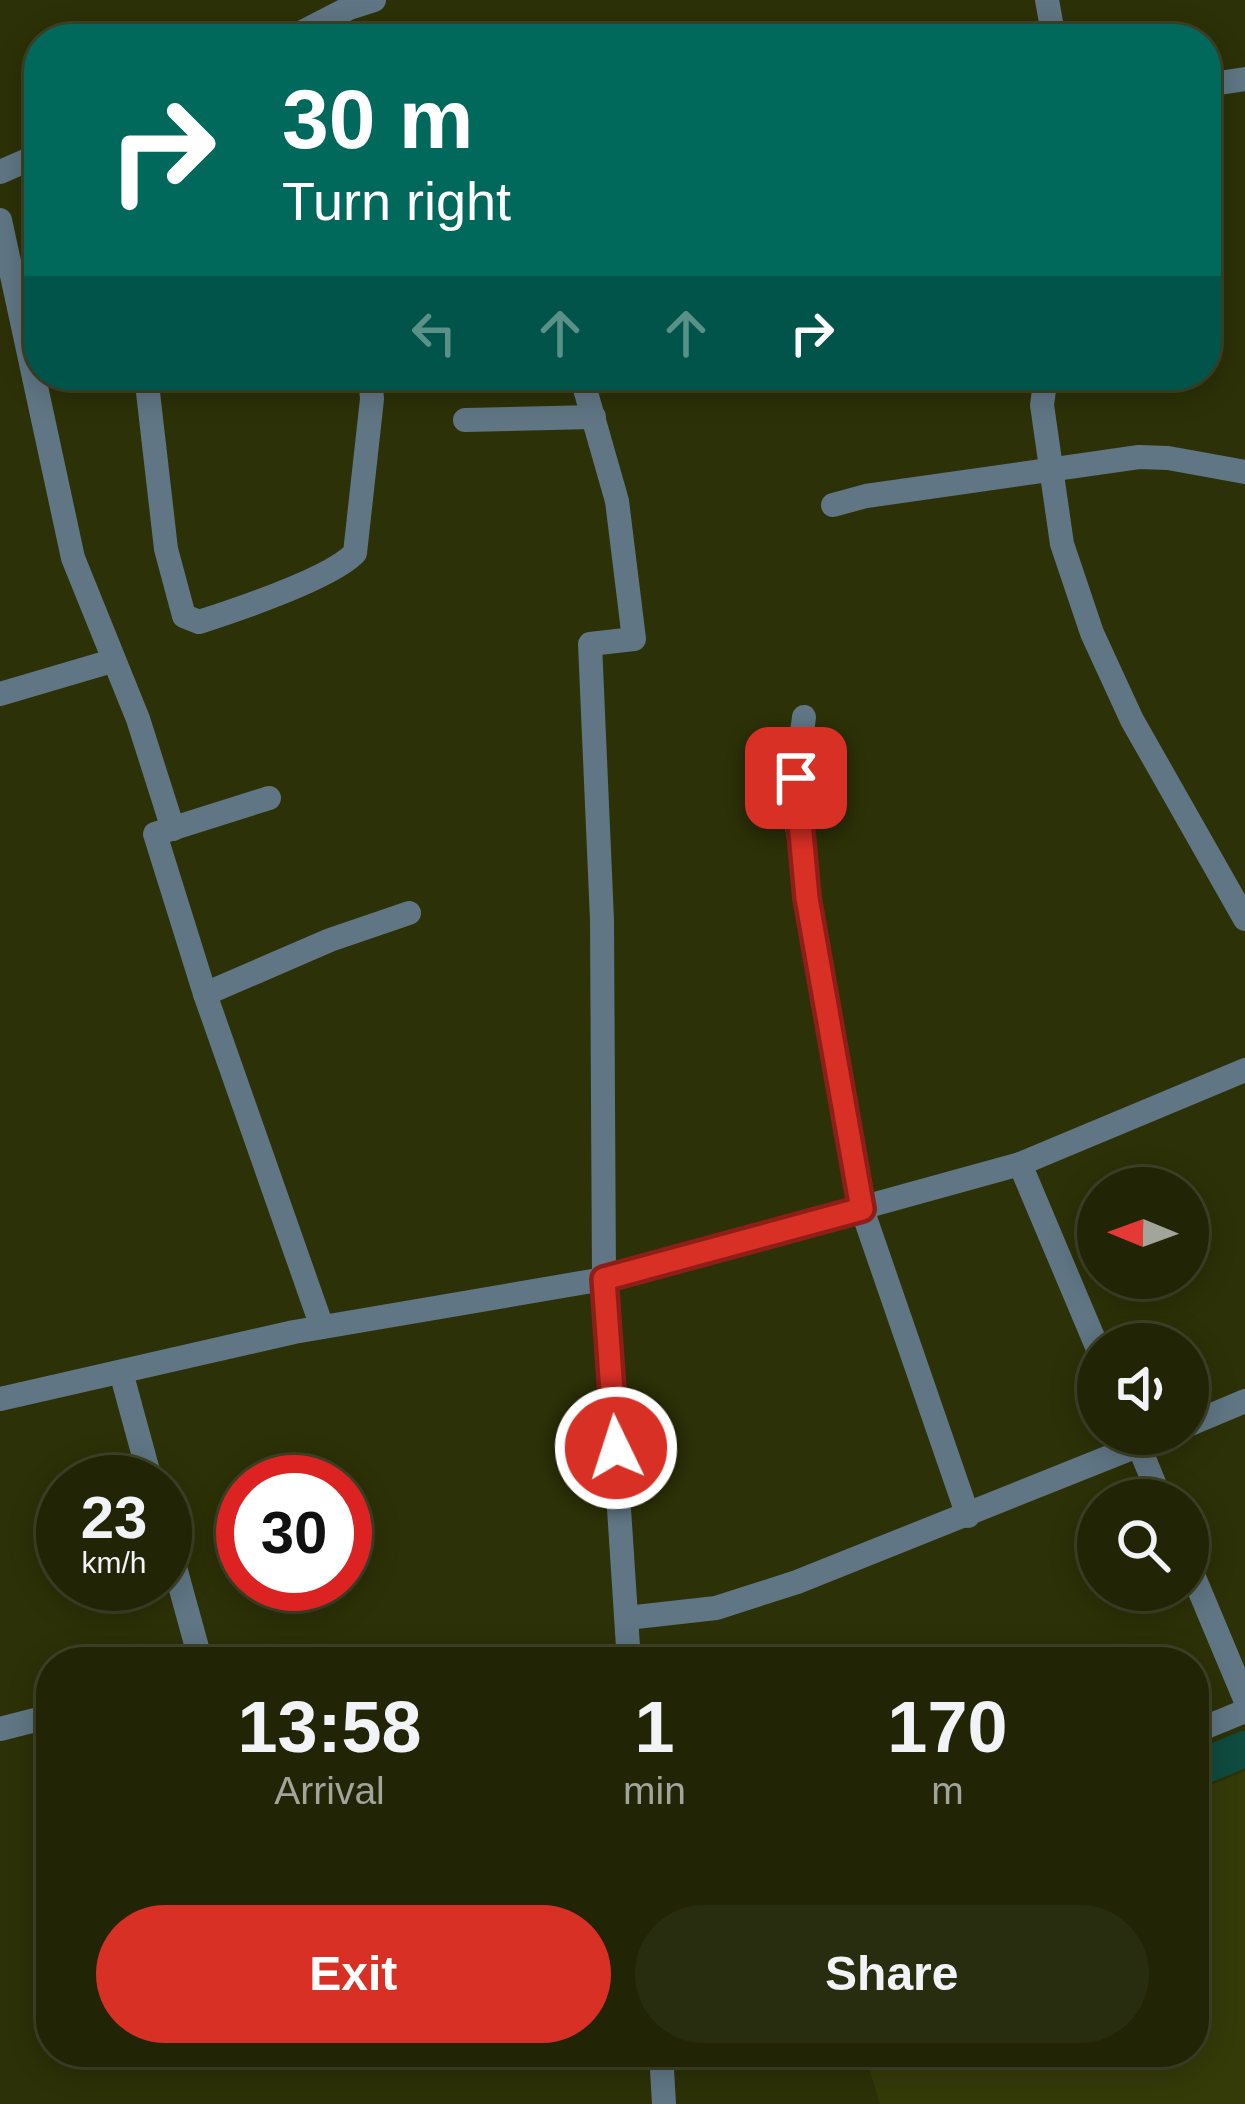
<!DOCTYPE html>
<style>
:root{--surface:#212505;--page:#292d0f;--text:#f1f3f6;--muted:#a2a59a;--line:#3e4227;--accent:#d93025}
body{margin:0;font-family:Helvetica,sans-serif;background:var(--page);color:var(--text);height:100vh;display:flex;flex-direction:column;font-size:45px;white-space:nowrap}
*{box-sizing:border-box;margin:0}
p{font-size:39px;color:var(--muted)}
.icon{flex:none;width:66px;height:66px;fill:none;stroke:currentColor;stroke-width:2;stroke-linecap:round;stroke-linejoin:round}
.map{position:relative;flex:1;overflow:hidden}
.panel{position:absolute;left:36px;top:1647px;width:1173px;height:420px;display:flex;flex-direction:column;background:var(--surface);border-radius:48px;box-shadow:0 6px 30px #0003,0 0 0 3px var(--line)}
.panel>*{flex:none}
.guide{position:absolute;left:24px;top:24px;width:1197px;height:366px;border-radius:48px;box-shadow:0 6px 30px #0003,0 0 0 3px var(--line);background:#00695c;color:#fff;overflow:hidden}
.needle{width:78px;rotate:271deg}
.tools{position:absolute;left:1077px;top:1167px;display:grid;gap:24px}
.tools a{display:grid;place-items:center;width:132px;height:132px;border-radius:50%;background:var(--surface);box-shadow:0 6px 30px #0003,0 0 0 3px var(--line);font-size:60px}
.speed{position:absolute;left:36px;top:1455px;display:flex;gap:24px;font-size:60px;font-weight:700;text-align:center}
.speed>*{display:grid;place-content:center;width:156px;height:156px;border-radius:50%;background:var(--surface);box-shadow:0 6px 30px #0003,0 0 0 3px var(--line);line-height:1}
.speed small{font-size:30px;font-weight:400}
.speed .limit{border:18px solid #d22;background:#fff;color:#111}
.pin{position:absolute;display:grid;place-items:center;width:102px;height:102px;color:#fff;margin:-51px;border-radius:24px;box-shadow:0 6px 18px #0006}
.me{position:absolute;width:132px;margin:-66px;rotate:356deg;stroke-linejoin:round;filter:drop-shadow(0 0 9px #0008)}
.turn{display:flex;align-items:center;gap:42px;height:252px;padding:0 60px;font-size:54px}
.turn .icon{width:156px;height:156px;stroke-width:2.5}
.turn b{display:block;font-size:84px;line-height:102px}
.lanes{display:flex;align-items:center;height:114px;padding:0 60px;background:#0003;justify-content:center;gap:60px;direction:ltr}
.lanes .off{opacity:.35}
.eta{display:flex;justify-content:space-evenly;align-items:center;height:204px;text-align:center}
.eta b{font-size:72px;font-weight:600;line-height:84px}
.cta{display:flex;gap:24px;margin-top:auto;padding:24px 60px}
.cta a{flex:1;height:138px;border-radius:72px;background:var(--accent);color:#fff;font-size:48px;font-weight:600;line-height:138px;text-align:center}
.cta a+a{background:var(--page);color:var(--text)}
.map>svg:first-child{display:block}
.built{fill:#353a09}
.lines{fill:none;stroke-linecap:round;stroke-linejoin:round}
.canal{stroke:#0f4b3e;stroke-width:36}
.minor{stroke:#607684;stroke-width:24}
.route-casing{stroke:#8d1f18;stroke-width:30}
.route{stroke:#d93025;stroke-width:21}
</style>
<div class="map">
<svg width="1245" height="2104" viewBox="0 0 1245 2104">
<rect width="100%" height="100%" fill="#2c3107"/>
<path class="built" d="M1245 1771V2104H880L864 2052H1194V1792Z"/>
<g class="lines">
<path class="canal" d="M1194 1770 1245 1749"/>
<g class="minor">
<path d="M1047 0 1054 39"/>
<path d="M289 39 349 8 374 0"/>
<path d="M1206 85 1245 79"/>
<path d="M0 172 39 155"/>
<path d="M0 220 73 558 138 719 173 829"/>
<path d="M146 375 166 549 184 616 199 622C236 610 330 579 355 553L372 399 370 375"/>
<path d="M581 375 617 501 634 639 590 644 602 920 604 1279 629 1662"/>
<path d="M1046 375 1042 405 1062 544 1092 633 1132 720 1245 919"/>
<path d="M465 420 594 417"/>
<path d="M833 505 866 496 1139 457 1168 458 1245 472"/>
<path d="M0 694 112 661"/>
<path d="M804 717 796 778 797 827 862 1209 968 1516"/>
<path d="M269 798 155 834 205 994 322 1327"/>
<path d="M205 994 330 940 409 913"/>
<path d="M1020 1164 1098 1349"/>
<path d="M121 1372 151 1482"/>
<path d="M0 1399 294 1332 604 1279 1020 1164 1245 1070"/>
<path d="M1188 1425 1245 1401"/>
<path d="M1134 1434 1161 1500"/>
<path d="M165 1531 201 1662"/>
<path d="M1188 1563 1245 1699"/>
<path d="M627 1618 716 1608 797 1582 1167 1434"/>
<path d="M0 1729 51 1716"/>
<path d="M1194 1732 1245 1711"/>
<path d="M661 2052 664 2104"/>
</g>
</g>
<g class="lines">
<defs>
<path id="route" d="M616 1448 604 1279 862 1209 807 898 796 778"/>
</defs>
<use href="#route" class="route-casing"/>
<use href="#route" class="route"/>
</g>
</svg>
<div class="tools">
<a><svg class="needle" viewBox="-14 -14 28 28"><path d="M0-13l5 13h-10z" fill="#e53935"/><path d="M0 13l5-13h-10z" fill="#a2a59a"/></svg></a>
<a><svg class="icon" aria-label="sound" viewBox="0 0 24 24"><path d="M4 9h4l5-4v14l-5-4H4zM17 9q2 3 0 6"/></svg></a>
<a><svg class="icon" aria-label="search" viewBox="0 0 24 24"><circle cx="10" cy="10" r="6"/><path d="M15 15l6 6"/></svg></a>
</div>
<div class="speed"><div>23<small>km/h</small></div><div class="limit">30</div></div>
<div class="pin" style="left:796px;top:778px;background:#d93025"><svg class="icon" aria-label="arrive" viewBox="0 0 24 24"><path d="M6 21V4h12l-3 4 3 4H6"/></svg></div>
<svg class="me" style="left:616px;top:1448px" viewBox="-20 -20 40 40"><circle r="17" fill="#d93025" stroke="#fff" stroke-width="3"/><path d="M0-11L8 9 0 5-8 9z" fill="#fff"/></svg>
<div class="guide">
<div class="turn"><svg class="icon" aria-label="right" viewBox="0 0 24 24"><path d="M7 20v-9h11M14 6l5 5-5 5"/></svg><div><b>30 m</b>Turn right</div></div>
<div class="lanes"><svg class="icon off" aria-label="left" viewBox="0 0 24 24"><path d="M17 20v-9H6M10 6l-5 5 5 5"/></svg><svg class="icon off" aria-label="ahead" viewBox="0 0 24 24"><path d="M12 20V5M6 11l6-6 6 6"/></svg><svg class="icon off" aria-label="ahead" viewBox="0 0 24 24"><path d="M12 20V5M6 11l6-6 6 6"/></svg><svg class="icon" aria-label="right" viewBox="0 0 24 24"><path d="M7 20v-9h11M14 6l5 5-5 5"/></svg></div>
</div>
<section class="panel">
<div class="eta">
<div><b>13:58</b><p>Arrival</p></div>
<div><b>1</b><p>min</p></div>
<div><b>170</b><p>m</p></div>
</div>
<div class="cta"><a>Exit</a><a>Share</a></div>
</section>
</div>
